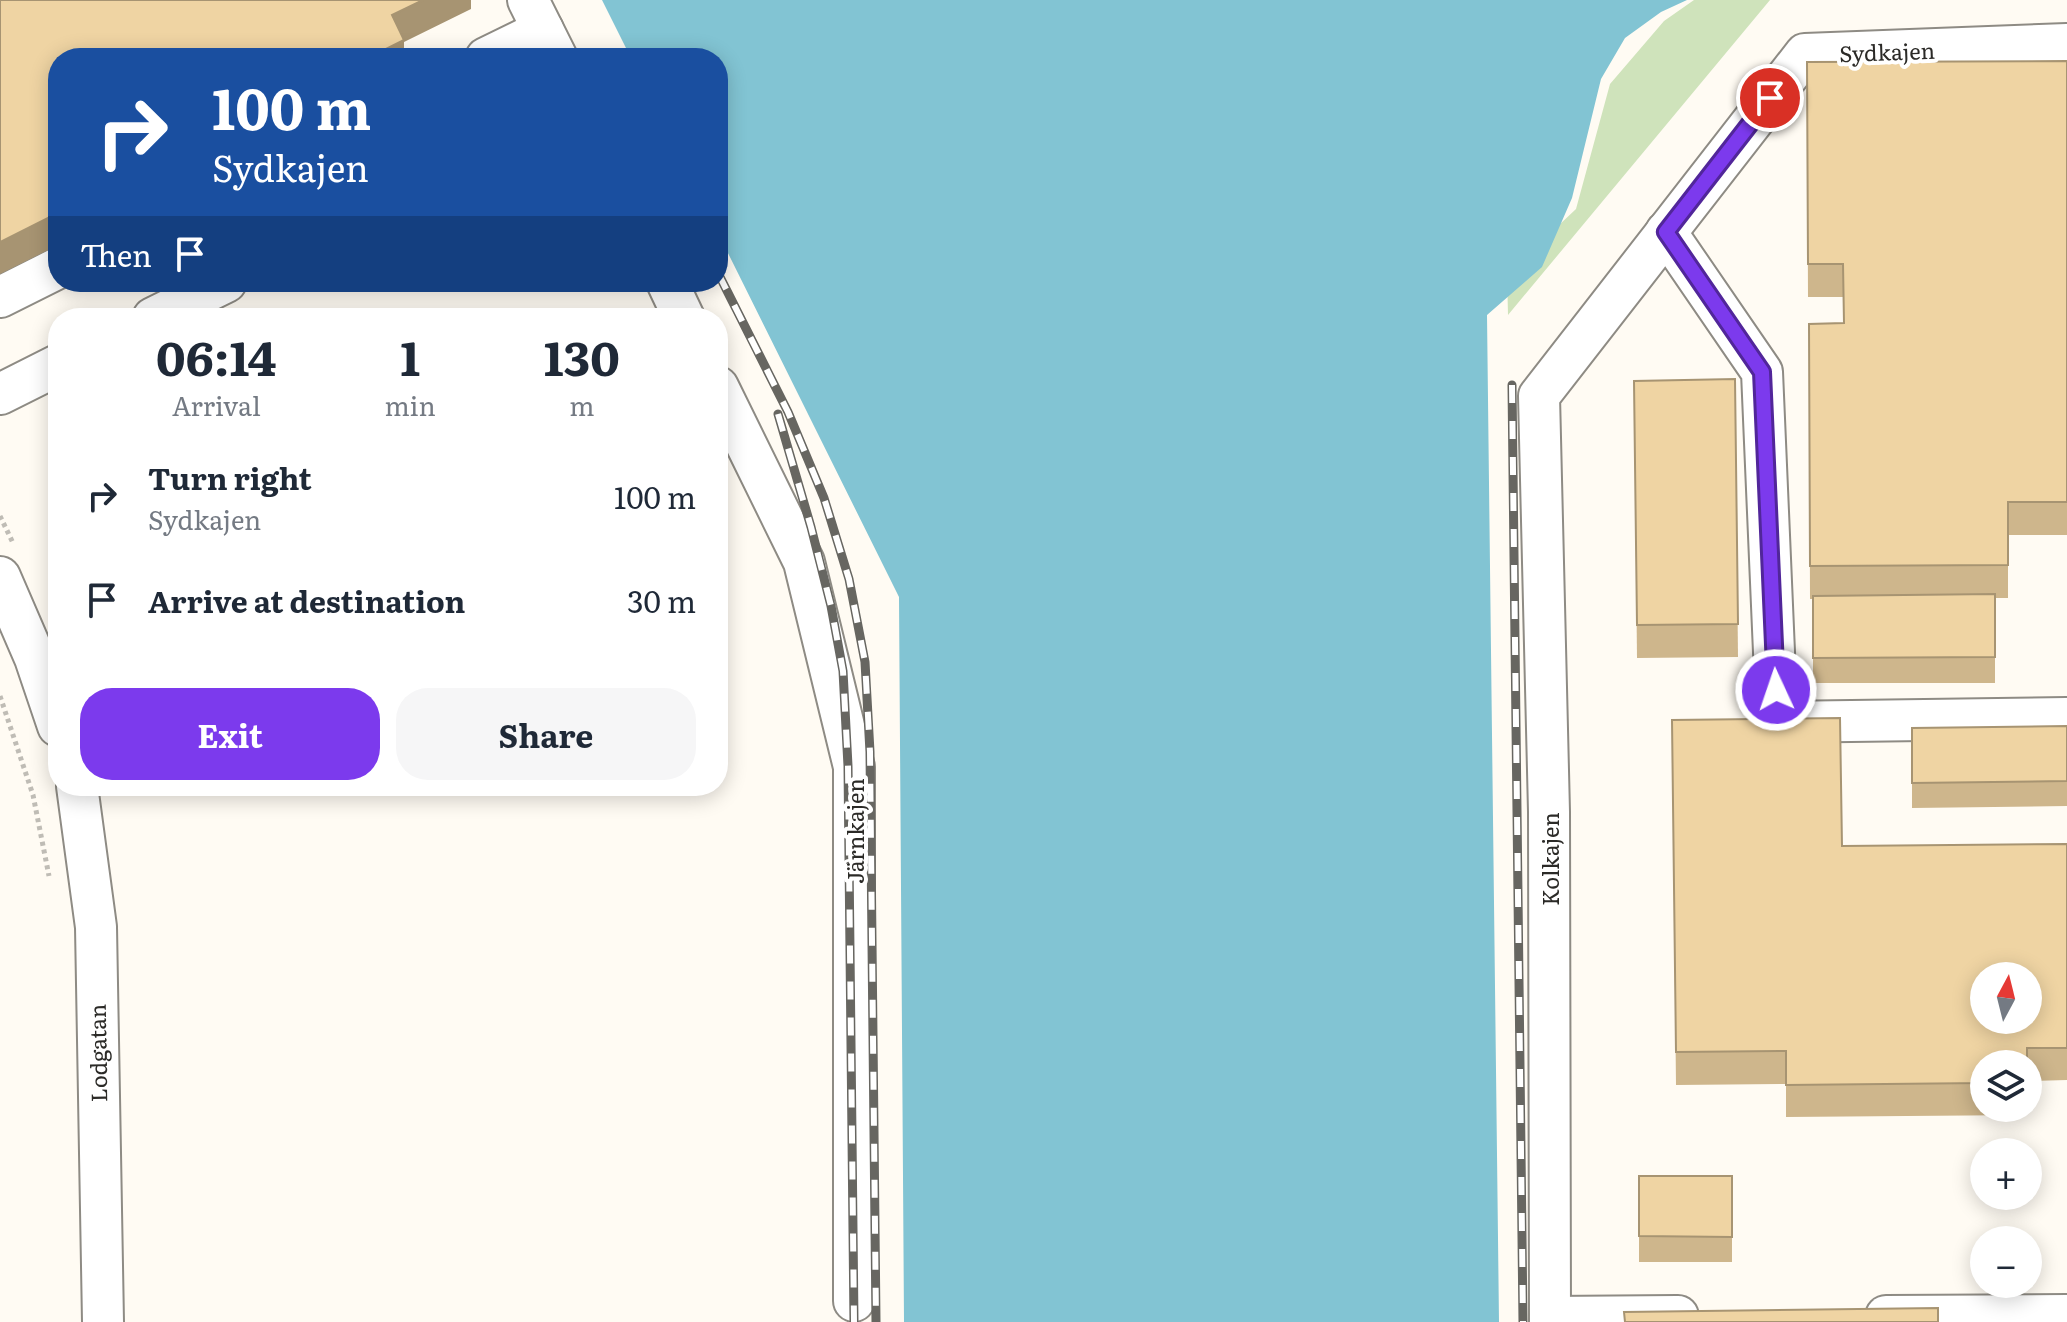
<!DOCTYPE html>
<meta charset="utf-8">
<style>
:root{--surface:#fff;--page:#f6f6f7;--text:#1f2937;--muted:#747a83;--accent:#7c3aed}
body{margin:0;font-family:Literata,serif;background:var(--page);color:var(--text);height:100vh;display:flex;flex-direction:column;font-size:30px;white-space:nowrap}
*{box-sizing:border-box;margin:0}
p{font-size:26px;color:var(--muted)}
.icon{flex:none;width:44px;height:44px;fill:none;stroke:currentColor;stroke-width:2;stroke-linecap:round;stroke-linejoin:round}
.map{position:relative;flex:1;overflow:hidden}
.side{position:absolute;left:48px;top:308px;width:680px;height:488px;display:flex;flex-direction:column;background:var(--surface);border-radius:32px;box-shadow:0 4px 20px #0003}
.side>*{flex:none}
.guide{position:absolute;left:48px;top:48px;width:680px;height:244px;border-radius:32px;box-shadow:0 4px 20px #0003;background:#1a4fa0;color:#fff;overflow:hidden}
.needle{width:52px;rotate:7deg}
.tools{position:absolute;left:1970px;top:962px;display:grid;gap:16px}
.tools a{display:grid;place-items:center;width:72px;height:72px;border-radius:50%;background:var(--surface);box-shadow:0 4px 20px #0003;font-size:40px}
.pin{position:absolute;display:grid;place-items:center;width:68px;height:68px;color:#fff;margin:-34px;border:4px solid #fff;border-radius:50%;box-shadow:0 2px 8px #0007}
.me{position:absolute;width:88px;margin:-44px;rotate:357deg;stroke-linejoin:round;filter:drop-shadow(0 0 6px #0008)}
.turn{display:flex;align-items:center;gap:28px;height:168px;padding:0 32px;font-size:36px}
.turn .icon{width:104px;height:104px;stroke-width:2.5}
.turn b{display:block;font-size:56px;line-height:68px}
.then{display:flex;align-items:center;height:76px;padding:0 32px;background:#0003;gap:16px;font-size:30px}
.eta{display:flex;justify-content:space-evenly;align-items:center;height:136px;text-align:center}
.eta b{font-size:48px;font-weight:700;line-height:56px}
.primary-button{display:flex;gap:16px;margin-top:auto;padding:16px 32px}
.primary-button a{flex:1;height:92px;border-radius:32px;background:var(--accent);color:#fff;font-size:32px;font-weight:700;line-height:92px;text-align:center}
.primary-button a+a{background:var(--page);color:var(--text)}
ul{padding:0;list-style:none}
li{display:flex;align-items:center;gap:24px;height:104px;padding:0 32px}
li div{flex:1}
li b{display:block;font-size:30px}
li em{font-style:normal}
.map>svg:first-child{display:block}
.green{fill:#cfe3bb}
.water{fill:#82c4d3}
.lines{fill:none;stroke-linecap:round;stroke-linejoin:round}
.minor-casing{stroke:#8e8b84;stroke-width:44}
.path{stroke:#bfbcb5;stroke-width:5;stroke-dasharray:4 4;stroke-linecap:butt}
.minor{stroke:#fff;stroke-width:40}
.rail-casing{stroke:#676661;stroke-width:9}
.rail{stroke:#fff;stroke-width:6;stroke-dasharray:18;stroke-linecap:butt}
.wall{fill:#ceb68c}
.shaded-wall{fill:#a79472}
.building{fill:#efd4a3;stroke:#a79472;stroke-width:2;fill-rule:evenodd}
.route-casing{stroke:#51269a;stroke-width:20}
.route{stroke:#7c3aed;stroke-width:14}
.labels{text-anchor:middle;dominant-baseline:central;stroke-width:8;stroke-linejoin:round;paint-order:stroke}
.street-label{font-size:22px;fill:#2b2a27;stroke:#fff}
</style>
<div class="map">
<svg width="2067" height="1322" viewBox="0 0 2067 1322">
<rect width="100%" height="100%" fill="#fffbf3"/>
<path class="green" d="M1694 0H1770L1508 315 1507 274 1576 209 1610 84 1664 21Z"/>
<path class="water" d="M602 0H1687L1661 12 1625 38 1601 79 1572 198 1542 267 1487 315 1499 1322H904L899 597 718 233V58H631Z"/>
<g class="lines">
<defs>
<g id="minor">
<path d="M528 0 557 58"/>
<path d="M486 58 543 30"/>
<path d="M1666 232 1762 372 1777 722 2067 718"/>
<path d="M667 282 684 318"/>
<path d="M0 297 58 268"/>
<path d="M153 318 226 282"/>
<path d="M718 387 804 562 854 767V1301"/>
<path d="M0 394 58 365"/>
<path d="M0 577 35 658 58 726"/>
<path d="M77 786 96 927 103 1322"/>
<path d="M1886 1316 2067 1315"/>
<path d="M1550 1317 1678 1316"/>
<path d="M1550 1322 1549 812 1539 396 1805 54 2067 44"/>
</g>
</defs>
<use href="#minor" class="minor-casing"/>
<g class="path">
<path d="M0 516 13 543"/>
<path d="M0 696 33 795 49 876"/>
</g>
<use href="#minor" class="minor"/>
<defs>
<g id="rail">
<path d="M718 273 788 412 824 498 849 579 865 662 870 752 876 1322"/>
<path d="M1512 385 1523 1322"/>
<path d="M778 414 811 527 831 606 843 671 848 766 854 1322"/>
</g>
</defs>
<use href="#rail" class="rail-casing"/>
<use href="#rail" class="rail"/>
</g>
<g class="wall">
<path d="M2067 61V535H2008V598H1995V683H1813V599H1810L1809 324 1844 323 1843 297H1808L1807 62Z"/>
<path d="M1735 379 1738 657 1637 658 1634 381Z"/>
<path d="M1672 720 1842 846 2067 844V1080L2028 1081V1064H1984V1108H2027V1115L1786 1117V1084L1676 1085Z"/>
<path d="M2067 726V806L1912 808V728Z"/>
<rect x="1639" y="1176" width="93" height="86"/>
</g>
<g class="shaded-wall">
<path d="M423 0H471V9L404 42V58H368L392 15Z"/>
<path d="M58 213V245L0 274V242Z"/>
</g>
<g class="building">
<path d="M0 0H423L392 15 404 40 368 58H58V213L0 242Z"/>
<path d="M2067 61V502H2008V565L1810 566 1809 324 1844 323 1843 264H1808L1807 62Z"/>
<path d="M1735 379 1738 624 1637 625 1634 381Z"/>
<path d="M1995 594V657L1813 658V596Z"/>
<path d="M1840 718 1842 846 2067 844V1048H2027V1064H1984V1083L1786 1085V1051L1676 1052 1672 720ZM1984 976H2028V1020H1984Z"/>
<path d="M2067 726V781L1912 783V728Z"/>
<path d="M1639 1176H1732V1237L1639 1236Z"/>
<path d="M1938 1308V1322H1625L1624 1312Z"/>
</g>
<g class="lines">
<defs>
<path id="route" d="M1770 98 1666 232 1762 372 1776 690"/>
</defs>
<use href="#route" class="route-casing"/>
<use href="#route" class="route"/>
</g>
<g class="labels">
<g class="street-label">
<text transform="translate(1887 51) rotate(-2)">Sydkajen</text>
<text transform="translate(854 831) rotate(-90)">Järnkajen</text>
<text transform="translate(1549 859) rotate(-90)">Kolkajen</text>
<text transform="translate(97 1053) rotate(-91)">Lodgatan</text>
</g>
</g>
</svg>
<div class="tools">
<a><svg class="needle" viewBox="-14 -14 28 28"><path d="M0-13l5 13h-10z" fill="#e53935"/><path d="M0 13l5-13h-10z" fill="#747a83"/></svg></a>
<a><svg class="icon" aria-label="layers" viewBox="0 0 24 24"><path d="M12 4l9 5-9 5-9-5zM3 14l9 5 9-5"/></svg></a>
<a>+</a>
<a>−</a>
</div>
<div class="pin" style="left:1770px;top:98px;background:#d93025"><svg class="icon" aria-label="arrive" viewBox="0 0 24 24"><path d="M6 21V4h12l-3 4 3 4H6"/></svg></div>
<svg class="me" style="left:1776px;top:690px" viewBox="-20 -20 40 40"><circle r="17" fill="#7c3aed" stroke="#fff" stroke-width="3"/><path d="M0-11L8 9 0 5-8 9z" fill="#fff"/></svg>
<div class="guide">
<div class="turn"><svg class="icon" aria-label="right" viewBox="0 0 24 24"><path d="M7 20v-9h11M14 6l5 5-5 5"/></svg><div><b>100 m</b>Sydkajen</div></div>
<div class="then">Then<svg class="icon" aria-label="arrive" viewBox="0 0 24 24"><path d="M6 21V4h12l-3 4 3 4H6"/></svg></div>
</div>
<section class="side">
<div class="eta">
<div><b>06:14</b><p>Arrival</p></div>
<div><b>1</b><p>min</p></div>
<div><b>130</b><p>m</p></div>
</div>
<ul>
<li><svg class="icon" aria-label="right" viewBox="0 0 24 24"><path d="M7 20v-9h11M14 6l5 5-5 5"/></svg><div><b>Turn right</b><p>Sydkajen</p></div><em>100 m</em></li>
<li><svg class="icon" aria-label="arrive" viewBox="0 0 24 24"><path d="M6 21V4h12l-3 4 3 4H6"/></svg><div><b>Arrive at destination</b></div><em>30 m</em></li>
</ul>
<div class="primary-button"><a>Exit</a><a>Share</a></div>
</section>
</div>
